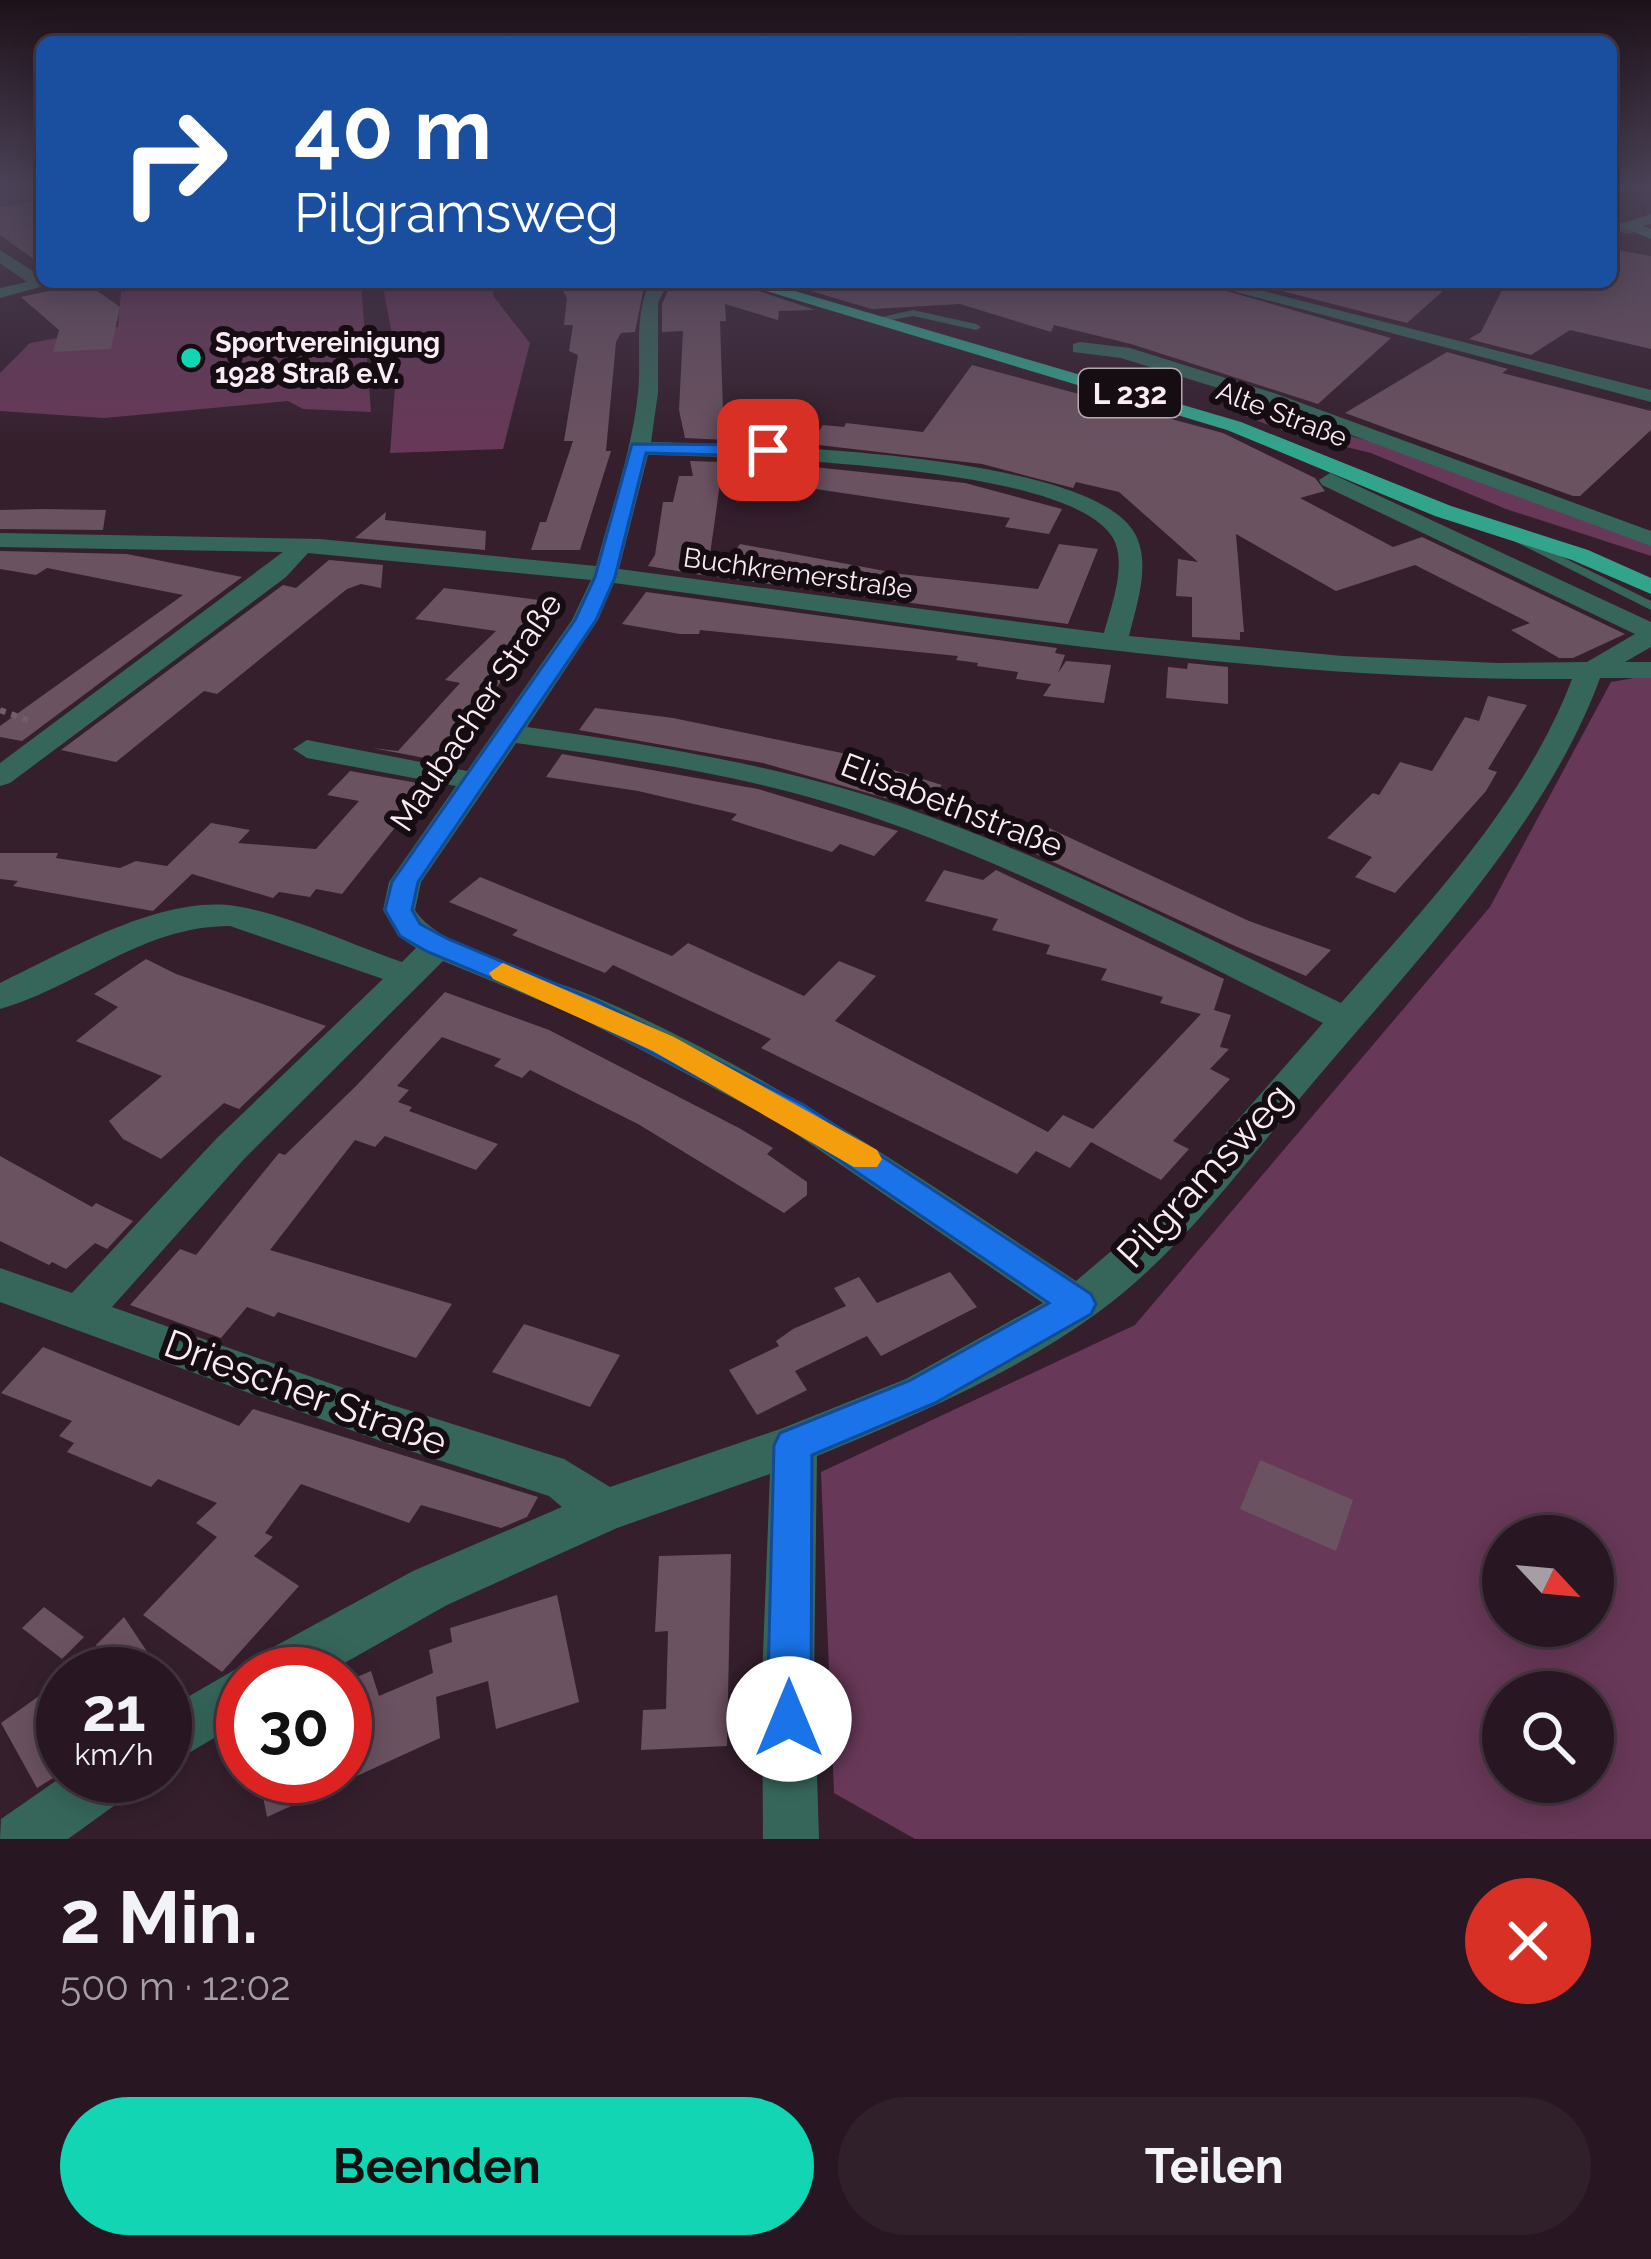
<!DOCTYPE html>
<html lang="de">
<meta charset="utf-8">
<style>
:root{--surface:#281722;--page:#30202a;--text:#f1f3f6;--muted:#a59fa5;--line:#443640;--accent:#12d5b4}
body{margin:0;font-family:Raleway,sans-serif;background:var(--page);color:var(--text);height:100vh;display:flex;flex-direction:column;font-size:45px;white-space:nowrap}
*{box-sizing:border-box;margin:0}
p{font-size:39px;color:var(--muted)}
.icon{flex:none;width:66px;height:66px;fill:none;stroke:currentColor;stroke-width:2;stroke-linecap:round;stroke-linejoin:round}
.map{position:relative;height:1839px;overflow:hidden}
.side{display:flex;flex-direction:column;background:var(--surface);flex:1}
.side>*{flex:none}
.top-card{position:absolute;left:36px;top:36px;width:1581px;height:252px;border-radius:18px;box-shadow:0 6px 30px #0003,0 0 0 3px var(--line);background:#1a4fa0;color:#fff;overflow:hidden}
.needle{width:78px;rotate:116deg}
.controls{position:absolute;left:1482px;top:1515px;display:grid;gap:24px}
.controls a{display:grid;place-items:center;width:132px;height:132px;border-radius:50%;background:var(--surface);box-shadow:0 6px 30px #0003,0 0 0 3px var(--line);font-size:60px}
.speed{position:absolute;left:36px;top:1647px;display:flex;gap:24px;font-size:60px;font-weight:700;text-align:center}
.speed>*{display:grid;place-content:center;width:156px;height:156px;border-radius:50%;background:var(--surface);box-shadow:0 6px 30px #0003,0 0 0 3px var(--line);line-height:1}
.speed small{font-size:30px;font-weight:400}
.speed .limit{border:18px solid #d22;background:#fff;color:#111}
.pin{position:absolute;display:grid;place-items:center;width:102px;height:102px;color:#fff;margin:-51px;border-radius:24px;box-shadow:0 6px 18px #0006}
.me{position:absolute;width:132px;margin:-66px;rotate:0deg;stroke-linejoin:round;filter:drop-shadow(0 0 9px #0008)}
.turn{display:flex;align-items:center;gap:42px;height:252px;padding:0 60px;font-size:54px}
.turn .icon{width:156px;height:156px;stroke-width:2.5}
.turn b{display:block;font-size:84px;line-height:102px}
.round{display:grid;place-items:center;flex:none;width:126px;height:126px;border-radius:63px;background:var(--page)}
.overview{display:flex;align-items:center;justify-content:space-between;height:204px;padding:0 60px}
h1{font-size:72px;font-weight:700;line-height:90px}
.action{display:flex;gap:24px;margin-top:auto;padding:24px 60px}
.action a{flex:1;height:138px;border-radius:72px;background:var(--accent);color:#111;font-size:48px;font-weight:700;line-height:138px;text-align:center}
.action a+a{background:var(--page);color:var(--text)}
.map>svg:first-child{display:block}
.green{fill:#683858;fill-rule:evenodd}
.building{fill:#6b5261}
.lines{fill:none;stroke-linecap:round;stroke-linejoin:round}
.path-far1{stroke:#715e6a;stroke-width:3;stroke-dasharray:3 3;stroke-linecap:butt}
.path{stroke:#715e6a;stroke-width:6;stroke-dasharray:6 6;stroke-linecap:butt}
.service{fill:#36665a;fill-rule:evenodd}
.minor{fill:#36665a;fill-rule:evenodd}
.tertiary{fill:#36665a;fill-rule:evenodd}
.secondary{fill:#378977;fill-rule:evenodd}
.primary{fill:#33a48c;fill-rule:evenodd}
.route{fill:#1a73e8;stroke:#114b97;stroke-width:3}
.slow{fill:#f59e0b}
.poi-dot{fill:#12d5b4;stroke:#160d13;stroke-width:4.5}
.labels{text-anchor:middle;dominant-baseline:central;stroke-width:12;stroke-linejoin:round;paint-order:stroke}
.far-poi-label{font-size:27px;font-weight:bold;fill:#faebf4;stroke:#160d13;text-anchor:start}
.far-street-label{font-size:27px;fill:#faebf4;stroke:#160d13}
.shield{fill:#160d13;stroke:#b6a8b0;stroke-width:3}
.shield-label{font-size:30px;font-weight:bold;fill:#faebf4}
.street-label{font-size:33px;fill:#faebf4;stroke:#160d13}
.near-street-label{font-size:39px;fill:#faebf4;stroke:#160d13}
</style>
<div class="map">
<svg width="1651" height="1839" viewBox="0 0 1651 1839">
<rect width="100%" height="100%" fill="#351f2d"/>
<g class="green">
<path d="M173 282H361L371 412 303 409 288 401 104 418 0 411V373L30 343 118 327 121 292Z"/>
<path d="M382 282H490L494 297 530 343 503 449 390 453 397 360Z"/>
<path d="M1227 409 1262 411 1390 447 1651 545V556L1506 509 1371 453 1292 434Z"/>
<path d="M1651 675V1839H915L834 1793 821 1472 1135 1325 1490 907 1611 682ZM1503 1536H1593V1626H1503ZM1503 1692H1593V1782H1503Z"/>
</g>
<g class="building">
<path d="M42 200V265L0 235V207Z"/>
<path d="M1618 250 1651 256V349L1570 330 1531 355 1469 339 1481 332 1506 282H1611V257Z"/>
<path d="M558 282H645L635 332 621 333 616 342 606 451H611L580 550H531L540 522H546L573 441H564L578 355 569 351 573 325H564L567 298Z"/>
<path d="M672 282H732L815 310 779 311 778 320 725 304 726 321H720L723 412 730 411 726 440 685 438 679 410 683 331 662 332V304Z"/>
<path d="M780 282H1195L1391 338 1318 404 1131 344 1054 325 1051 332 960 304 872 309Z"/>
<path d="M1246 282H1453L1407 323Z"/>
<path d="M86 283 120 307 111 349 53 352 59 330 21 297Z"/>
<path d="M1447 352 1508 369 1502 373 1651 411V430L1580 496H1573L1345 413Z"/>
<path d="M972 365 1223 433 1315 478 1325 491 1300 498 1393 547 1422 537 1625 634 1573 658H1559L1511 630 1530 623 1415 565 1336 591 1236 534 1244 632H1240V640L1192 637V597L1176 596 1178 559 1198 562 1119 492 1076 482 1073 488 982 464 810 444 823 425 844 427 846 423 923 432Z"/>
<path d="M690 461 723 462 707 576 648 566 655 555 663 502H673L679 476H693Z"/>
<path d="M795 465 965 483 1062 509 1049 534 1005 527 1010 518 782 484Z"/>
<path d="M0 510 42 509 106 510 103 530 0 529Z"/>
<path d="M386 512 385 520 486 531 485 550 355 538Z"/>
<path d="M740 544 901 574 1038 589 1059 544 1098 549 1068 624 717 577Z"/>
<path d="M0 551 127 554 242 577 22 741 0 737V726L183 595 47 568 36 575 0 569Z"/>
<path d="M329 560 383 565 381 588 361 584 347 589 217 694 204 691 116 762 61 750 283 585 296 588Z"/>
<path d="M444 588 555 602 541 618 548 619 441 761 372 748 398 751 460 683 445 680 496 631 415 619Z"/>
<path d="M646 592 1057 648 1055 653 1065 655 1058 673 1066 661 1111 665 1104 703 1043 696 1051 684 1016 679 1018 672 977 666 978 663 956 660 958 656 700 630 699 634H680L622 624Z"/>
<path d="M1188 663 1228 667V704L1166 698 1168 667 1187 669Z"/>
<path d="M1488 696 1527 705 1488 769 1497 772 1486 791 1395 893 1355 877 1372 857 1327 838 1373 793 1379 795 1400 762 1432 771 1465 717 1479 721Z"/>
<path d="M595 708 673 718 876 760 871 763 942 785 920 808 763 763 579 730Z"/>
<path d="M562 754 758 789 898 831 874 856 840 844 832 852 731 820 737 814 638 791 546 777Z"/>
<path d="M350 771 429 785 342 894 316 889 310 897 279 892 273 898 192 874 153 911 13 886 18 881 0 879V853H58L56 858 120 868 136 861 167 866 211 823 250 830 238 843 316 849 359 801 327 795Z"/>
<path d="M1049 828 1249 921 1331 950 1306 976 1235 946 1023 848Z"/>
<path d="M944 870 983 880 996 870 1224 979 1214 1010 1231 1015 1220 1047 1229 1049 1210 1069 1230 1079 1173 1141 1189 1149 1161 1180 1091 1142 1070 1168 1036 1151 1017 1174 761 1048 771 1039 613 965 605 973 512 935 518 930 449 902 480 877 672 956 688 943 804 996 839 961 876 976 835 1021 1048 1132 1063 1115 1093 1129 1201 1014 1160 1003 1163 997 1101 980 1107 969 1046 954 1050 945 992 930 998 919 925 901Z"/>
<path d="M146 959 176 974 326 1026 239 1109 224 1103 161 1159 123 1139 109 1121 162 1076 76 1041 118 1007 94 994Z"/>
<path d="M445 992 549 1030 739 1128 773 1148 767 1154 807 1182V1195L784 1213 638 1124 530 1070 522 1078 494 1066 501 1059 442 1037 397 1086 409 1090 398 1102 412 1107 409 1111 498 1144 476 1170 385 1136 375 1147 355 1140 270 1250 452 1304 416 1358 278 1312 274 1317 247 1307 221 1338 130 1305 180 1249 196 1255 279 1153 285 1155 356 1086Z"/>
<path d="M0 1156 92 1207 96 1203 133 1221 107 1249 95 1243 66 1269 52 1262 49 1265 0 1241Z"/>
<path d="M950 1272 977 1307 881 1356 867 1336 795 1371 807 1390 757 1415 729 1370 779 1346 776 1341 793 1329 846 1306 834 1288 859 1277 877 1303Z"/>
<path d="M524 1324 620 1355 590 1407 492 1372Z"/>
<path d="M43 1347 239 1426 253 1409 538 1497 527 1517 501 1528 421 1505 409 1523 301 1484 265 1533 273 1537 254 1556 299 1586 222 1672 143 1615 217 1537 196 1523 217 1503 158 1479 151 1487 67 1452 74 1443 59 1436 72 1421 1 1393Z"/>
<path d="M1260 1460 1353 1500 1336 1551 1240 1509Z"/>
<path d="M731 1554 727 1746 641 1750 643 1710 666 1709 668 1631 655 1632 659 1556Z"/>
<path d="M557 1595 579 1702 496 1729 488 1681 436 1697 440 1738 267 1817 259 1776H345V1682L371 1671 379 1696 433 1673 429 1650 452 1642 450 1628Z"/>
<path d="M44 1607 84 1637 62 1659 22 1628Z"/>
<path d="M124 1617 162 1674H114L96 1645Z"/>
<path d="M46 1691 63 1719V1772L37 1788 1 1723Z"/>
</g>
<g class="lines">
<path class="path-far1" d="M10 234 42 228"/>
<path class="path" d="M0 710 30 721"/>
<g class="service">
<path d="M913 310 976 324 981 327 976 330 913 316 874 323 869 320Z"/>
<path d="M1506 529 1651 601V610L1502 535 1500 533Z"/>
</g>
<g class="minor">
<path d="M0 250 42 277V282H58L0 298V288L27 282 0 263Z"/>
<path d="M650 282H668L658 303V393L651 442C745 444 1078 452 1132 529 1153 559 1137 603 1129 636L1343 656 1497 663 1587 662 1635 634 1322 485 1319 480 1330 473 1651 622V647L1625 662H1651V678H1600C1546 827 1411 966 1311 1085 1243 1165 1179 1255 1093 1316 1009 1376 911 1417 817 1456L814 1679 819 1839H763L762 1679 770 1474 617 1528 447 1605 325 1674H243V1721L165 1767V1710L243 1665 251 1669 257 1656 413 1571 562 1507 549 1496 392 1445 0 1302V1268L72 1293 217 1138 383 979 230 926C142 926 80 986 0 1009V983C65 952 161 895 235 906 288 914 350 944 402 962L416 948 398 936 383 910 389 882 456 786 307 758 293 749 307 740 467 771 572 620 591 580 308 553 286 577 10 783 0 786V763L283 552 0 547V533L320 539 596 566C611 509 632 451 638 393 642 355 633 317 650 282ZM648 455C737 457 1060 463 1111 535 1129 560 1111 607 1104 633L619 569ZM614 583C934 626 1249 681 1572 679 1525 803 1427 905 1341 1003 1196 933 1053 858 900 806 779 765 653 745 527 727L598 620ZM516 743C624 758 734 773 839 806 1008 859 1165 945 1323 1023L1155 1214 1076 1281C920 1178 767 1070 595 997 551 978 438 949 415 910L421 882ZM443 961 575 1015 780 1123 1043 1303 906 1379 783 1428 610 1487 564 1459 392 1405 112 1307 245 1158Z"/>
<path d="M1199 282H1228L1651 390V402Z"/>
<path d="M1080 342 1130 348 1274 393 1651 531V546L1260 401 1121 358 1073 352V344Z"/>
<path d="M63 1776H137L129 1795 68 1839H0L1 1819Z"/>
</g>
<path class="tertiary" d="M1611 220 1636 226 1638 229 1630 234 1611 230Z"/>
<path class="secondary" d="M1651 214V224L1643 226 1651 229V239L1618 225Z"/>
<path class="primary" d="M736 282H764L1241 422 1451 506 1588 550 1651 578V594L1572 560 1435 516 1227 430Z"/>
</g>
<linearGradient id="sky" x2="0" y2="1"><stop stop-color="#1d1119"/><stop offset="0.42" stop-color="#4b4257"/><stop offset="1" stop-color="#4b4257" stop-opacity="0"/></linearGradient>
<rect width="1651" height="447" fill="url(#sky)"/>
<path class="route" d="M632 444 768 445 777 450 768 456 646 453 615 577 596 620 418 882 412 910 420 924 448 939 597 1001 804 1105 1091 1294 1096 1304 1091 1314 935 1403 812 1455 811 1719 804 1734 789 1741 774 1734 767 1719 774 1445 780 1433 909 1381 1049 1303 782 1121 577 1014 428 952 400 936 385 910 392 882 575 620 595 577Z"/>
<path class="slow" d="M503 963 674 1037 877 1150 882 1159 877 1167H854L653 1051 493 979 489 973Z"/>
<circle class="poi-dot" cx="191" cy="358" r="12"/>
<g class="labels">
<g class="far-poi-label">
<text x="215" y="342">Sportvereinigung<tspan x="215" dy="31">1928 Straß e.V.</tspan></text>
</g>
<g class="far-street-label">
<text transform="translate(1282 414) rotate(21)">Alte Straße</text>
<text transform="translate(798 573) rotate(8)">Buchkremerstraße</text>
</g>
<rect class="shield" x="1079" y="369" width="102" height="48" rx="9"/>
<g class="shield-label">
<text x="1130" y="393">L 232</text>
</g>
<g class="street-label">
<text transform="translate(476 712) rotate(-56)">Maubacher Straße</text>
<text transform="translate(952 805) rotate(21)">Elisabethstraße</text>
</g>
<g class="near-street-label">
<text transform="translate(1204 1175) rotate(-47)">Pilgramsweg</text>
<text transform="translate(306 1392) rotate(20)">Driescher Straße</text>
</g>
</g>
</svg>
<div class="controls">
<a><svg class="needle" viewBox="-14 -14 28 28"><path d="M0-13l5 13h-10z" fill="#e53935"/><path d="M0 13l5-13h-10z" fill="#a59fa5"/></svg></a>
<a><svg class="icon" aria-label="search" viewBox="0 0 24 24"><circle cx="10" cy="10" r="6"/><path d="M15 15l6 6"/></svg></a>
</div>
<div class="speed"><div>21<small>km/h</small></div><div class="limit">30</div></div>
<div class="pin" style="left:768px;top:450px;background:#d93025"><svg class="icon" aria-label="arrive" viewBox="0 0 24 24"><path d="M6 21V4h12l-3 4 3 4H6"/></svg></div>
<svg class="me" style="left:789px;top:1719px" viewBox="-20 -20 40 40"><circle r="19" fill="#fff"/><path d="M0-13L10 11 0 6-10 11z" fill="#1a73e8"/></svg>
<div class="top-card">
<div class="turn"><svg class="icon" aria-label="right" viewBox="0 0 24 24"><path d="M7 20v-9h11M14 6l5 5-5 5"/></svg><div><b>40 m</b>Pilgramsweg</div></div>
</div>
</div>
<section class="side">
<div class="overview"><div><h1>2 Min.</h1><p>500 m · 12:02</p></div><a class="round" style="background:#d93025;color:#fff"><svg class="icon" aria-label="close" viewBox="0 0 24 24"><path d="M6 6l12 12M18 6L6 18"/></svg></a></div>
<div class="action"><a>Beenden</a><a>Teilen</a></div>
</section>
